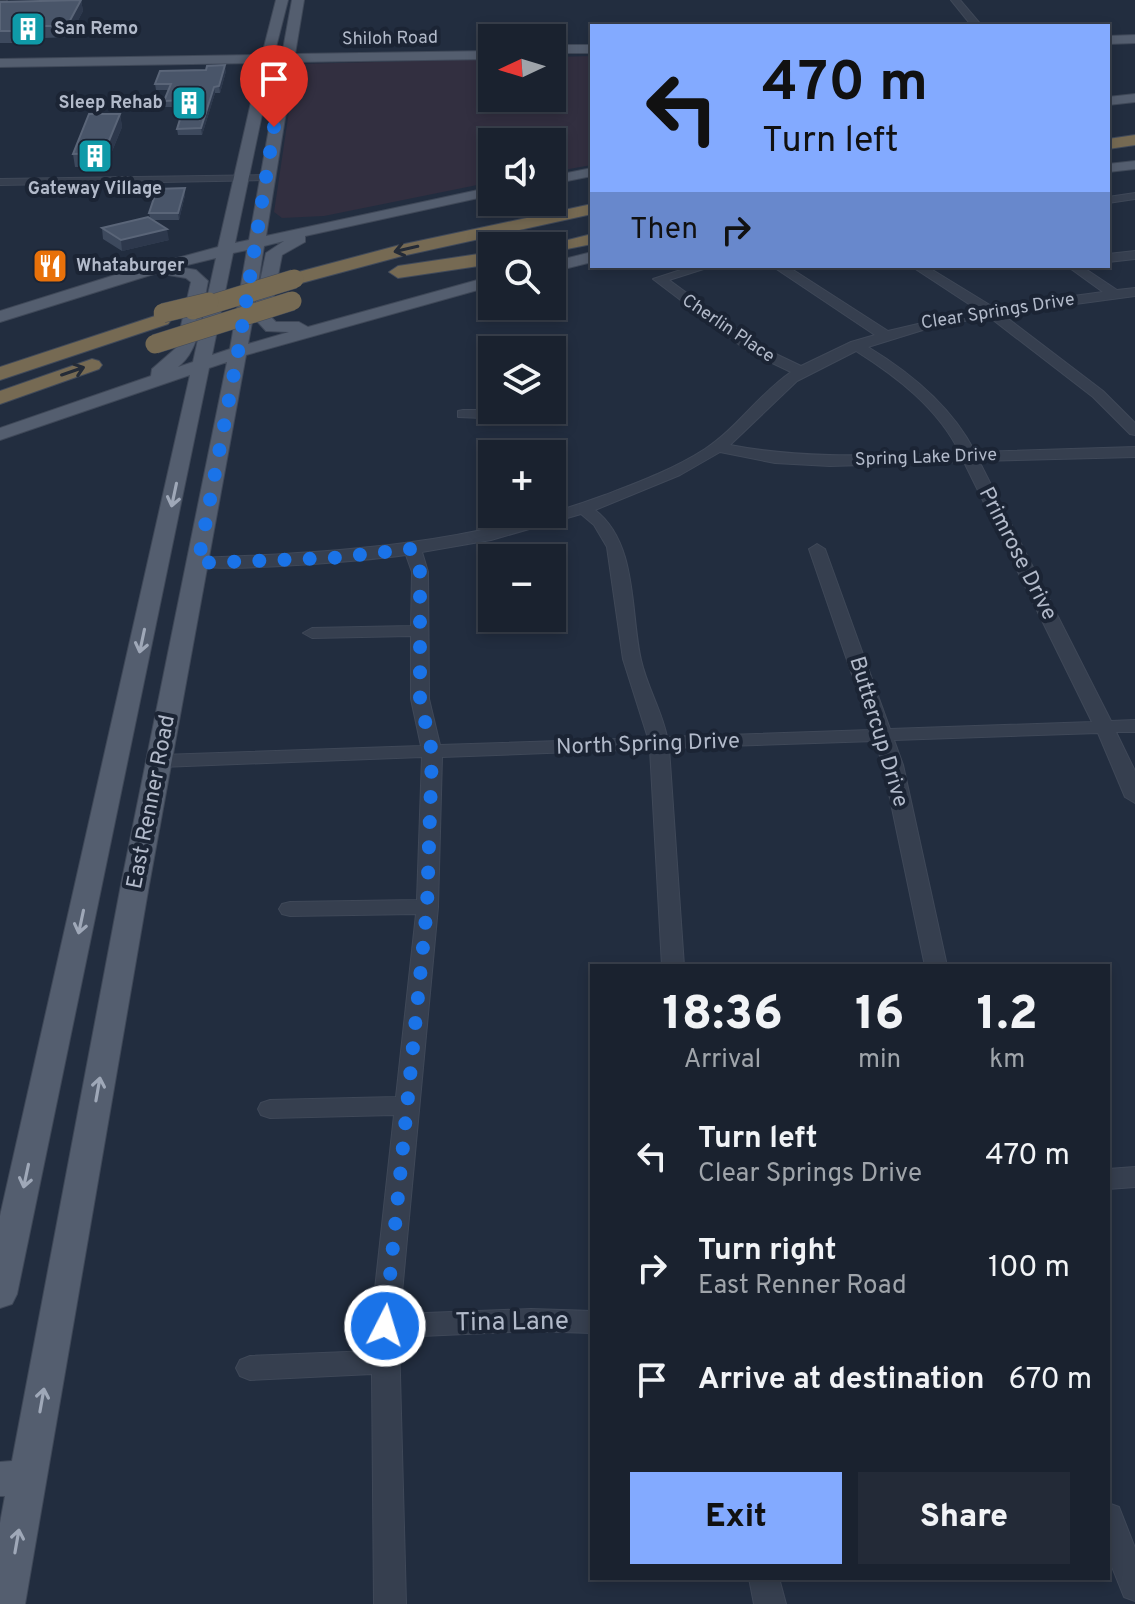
<!DOCTYPE html>
<meta charset="utf-8">
<style>
:root{--surface:#1a222f;--page:#232a37;--text:#f1f3f6;--muted:#9fa4aa;--line:#383f4b;--accent:#83aaff}
body{margin:0;font-family:Overpass,sans-serif;background:var(--page);color:var(--text);height:100vh;display:flex;flex-direction:column;font-size:30px;white-space:nowrap}
*{box-sizing:border-box;margin:0}
p{font-size:26px;color:var(--muted)}
.icon{flex:none;width:44px;height:44px;fill:none;stroke:currentColor;stroke-width:2;stroke-linecap:round;stroke-linejoin:round}
.map{position:relative;flex:1;overflow:hidden}
.sheet{position:absolute;left:590px;top:964px;width:520px;height:616px;display:flex;flex-direction:column;background:var(--surface);border-radius:0px;box-shadow:0 4px 12px #0003,0 0 0 2px var(--line)}
.sheet>*{flex:none}
.hud{position:absolute;left:590px;top:24px;width:520px;height:244px;border-radius:0px;box-shadow:0 4px 12px #0003,0 0 0 2px var(--line);background:#83aaff;color:#111;overflow:hidden}
.needle{width:52px;rotate:266deg}
.tools{position:absolute;left:478px;top:24px;display:grid;gap:16px}
.tools a{display:grid;place-items:center;width:88px;height:88px;border-radius:0px;background:var(--surface);box-shadow:0 4px 12px #0003,0 0 0 2px var(--line);font-size:40px}
.pin{position:absolute;display:grid;place-items:center;width:68px;height:68px;color:#fff;margin:-82px -34px;border-radius:50% 50% 50% 0;rotate:-45deg;box-shadow:0 0 8px #0007}
.pin .icon{rotate:45deg}
.me{position:absolute;width:88px;margin:-44px;rotate:5deg;stroke-linejoin:round;filter:drop-shadow(0 0 6px #0008)}
.turn{display:flex;align-items:center;gap:28px;height:168px;padding:0 40px;font-size:36px}
.turn .icon{width:104px;height:104px;stroke-width:2.5}
.turn b{display:block;font-size:56px;line-height:68px}
.then{display:flex;align-items:center;height:76px;padding:0 40px;background:#0003;gap:16px;font-size:30px}
.eta{display:flex;justify-content:space-evenly;align-items:center;height:136px;text-align:center}
.eta b{font-size:48px;font-weight:800;line-height:56px}
.primary-button{display:flex;gap:16px;margin-top:auto;padding:16px 40px}
.primary-button a{flex:1;height:92px;border-radius:0px;background:var(--accent);color:#111;font-size:32px;font-weight:800;line-height:92px;text-align:center}
.primary-button a+a{background:var(--page);color:var(--text)}
ul{padding:0;list-style:none}
li{display:flex;align-items:center;gap:24px;height:112px;padding:0 40px}
li div{flex:1}
li b{display:block;font-size:30px}
li em{font-style:normal}
.map>svg:first-child{display:block}
.medical{fill:#322f40}
.lines{fill:none;stroke-linecap:round;stroke-linejoin:round}
.minor-casing{stroke:#3f4858;stroke-width:2}
.major-casing{stroke:#3f4858;stroke-width:2}
.highway-casing{stroke:#414a5a;stroke-width:2}
.minor{fill:#363f4f;fill-rule:evenodd}
.major{fill:#545e6f;fill-rule:evenodd}
.highway{fill:#766a53;fill-rule:evenodd}
.highway-bridge-casing{stroke:#414a5a;stroke-width:20;stroke-linecap:butt}
.highway-bridge{stroke:#766a53;stroke-width:19}
.wall{fill:#3d495d}
.shaded-wall{fill:#2d384c}
.building{fill:#495569;stroke:#5a6578;stroke-width:2}
.oneway{stroke:#242b37}
.oneway2{stroke:#9fa8b8}
.route{stroke:#1a73e8;stroke-width:14;stroke-dasharray:0 25.2}
.labels{text-anchor:middle;dominant-baseline:central;stroke-width:8;stroke-linejoin:round;paint-order:stroke}
.far-poi-label{font-size:18px;font-weight:bold;fill:#b2baca;stroke:#1b2434;text-anchor:start}
.far-street-label{font-size:18px;fill:#b2baca;stroke:#1b2434}
.street-label{font-size:22px;fill:#b2baca;stroke:#1b2434}
.near-street-label{font-size:26px;fill:#b2baca;stroke:#1b2434}
</style>
<div class="map">
<svg width="1135" height="1604" viewBox="0 0 1135 1604">
<rect width="100%" height="100%" fill="#222d3f"/>
<path class="medical" d="M592 56V165L552 172V142H492V182L324 216 282 218 274 212 296 64 492 59V98H552V57Z"/>
<g class="lines">
<defs>
<g id="minor">
<path d="M0 0H7L2 4Z"/>
<path d="M951 0H960L982 26H972Z"/>
<path d="M269 175V179L265 180 0 185V179Z"/>
<path d="M1135 193V199L1108 203V197Z"/>
<path d="M1135 251V259L1108 262V254Z"/>
<path d="M693 266H713L669 280 759 346 801 366 851 342 875 335 772 266H787L888 331 978 310 911 266H926L993 307 1103 292 1067 266H1081L1117 290 1135 288V296L1002 314 1103 391 1135 423V435L1130 434 1093 397 988 316 926 329 868 347C911 373 952 407 975 452L1135 447V457L979 461 1111 721 1135 720V732H1116L1135 771V803L1125 797 1098 733 894 740 903 765 947 966H925L883 765 875 741 669 748 684 966H662L650 749 442 757 438 907 400 1314 531 1309 592 1311V1333L531 1331 399 1337 406 1604H374L372 1374 250 1380 240 1376 236 1368 240 1360 250 1356 372 1351 371 1326 394 1115 270 1118 261 1115 258 1109 261 1103 270 1100 396 1097 416 914 290 916 282 914 279 909 282 904 290 902 417 900 422 757 161 767 151 761 161 755 421 746 411 699V636L312 638 303 633 312 628 411 626 412 572 406 555C377 559 203 576 190 563L198 558C338 553 474 544 605 495 639 482 674 469 705 449 737 428 759 394 791 372L749 352 653 279ZM856 351C897 377 938 408 960 453 882 455 807 460 730 445L797 381ZM720 452 775 463 830 466 964 462 1092 722 890 729 825 549 817 544 809 549 871 730 667 737C662 711 647 687 641 660 630 612 638 543 595 510L680 475ZM581 514 594 525 607 547 623 659 648 738 440 745 429 699 428 572 422 552 491 540Z"/>
<path d="M463 410H483L490 414 483 418 458 417V411Z"/>
<path d="M1135 1167V1187L1108 1189V1169Z"/>
<path d="M1108 1503 1119 1507 1135 1548V1601L1124 1597 1108 1557Z"/>
<path d="M749 1578H779L786 1604H754Z"/>
</g>
<g id="major">
<path d="M276 0H288L274 55H282L292 0H304L295 54 492 51V59L294 62 266 236 492 187V195L305 236V242L282 255 270 316 276 322H299L308 327 492 276V286L246 355 149 885 25 1604H0V1523L5 1496H0V1462L12 1461 121 885 227 362 209 368 17 1294 12 1304 0 1308V1216L190 375 0 440V428L151 376 152 369 176 348 191 282 186 278 157 273 0 322V311L115 275 218 247 260 63 0 67V59L262 55ZM273 62H281L249 240 235 243ZM284 241 266 253 253 315 264 246ZM247 250 230 349 212 355 233 253ZM216 258 193 362 178 367C202 349 202 308 208 281L196 270 179 267ZM253 317 266 331 289 332 248 344Z"/>
<path d="M1135 35V43L1108 44V36Z"/>
<rect x="552" y="45" width="40" height="8"/>
<path d="M1135 94V102L1108 105V97Z"/>
<path d="M1135 161V169L1108 172V164Z"/>
<path d="M592 168V176L552 184V176Z"/>
<path d="M592 252V262L552 272V262Z"/>
</g>
<g id="highway">
<path d="M1135 135V145L1108 149V139Z"/>
<path d="M592 204V214L402 256 294 285 285 279 287 275 400 245Z"/>
<path d="M592 234V244L552 252V246H544Z"/>
<path d="M492 252V264L398 278 389 272 398 266Z"/>
<path d="M161 314 168 316 171 320 168 324 0 380V367Z"/>
<path d="M92 359 99 361 102 365 99 369 0 404V391Z"/>
</g>
</defs>
<use href="#minor" class="minor-casing"/>
<use href="#major" class="major-casing"/>
<use href="#highway" class="highway-casing"/>
<use href="#minor" class="minor"/>
<use href="#major" class="major"/>
<use href="#highway" class="highway"/>
<defs>
<g id="highway-bridge">
<path d="M193 310 294 279"/>
<path d="M163 313 209 302"/>
<path d="M155 344 292 301"/>
</g>
</defs>
<use href="#highway-bridge" class="highway-bridge-casing"/>
<use href="#highway-bridge" class="highway-bridge"/>
</g>
<g class="wall">
<path d="M81 0 83 11 69 37 45 38 30 43H0V2Z"/>
<path d="M226 71 220 93H215L202 135H178L177 129 184 107H165L164 101 168 90H156L155 84Z"/>
<path d="M120 114 122 127 106 166 75 167 73 154Z"/>
<path d="M185 195 179 220H153L169 240 122 251 103 239 102 228 150 218 149 213Z"/>
</g>
<g class="shaded-wall">
<path d="M81 0 83 11 69 37 67 26Z"/>
<path d="M44 26 45 38 30 43 28 31Z"/>
<path d="M225 65 226 71 220 93 219 86Z"/>
<path d="M214 87 215 93 202 135 201 128Z"/>
<path d="M120 114 122 127 106 166 104 153Z"/>
<path d="M185 188V195L179 220 178 213Z"/>
<path d="M167 229 169 240 122 251 121 240Z"/>
</g>
<g class="building">
<path d="M81 0 67 26H44L28 31H0V2Z"/>
<path d="M225 65 219 86 214 87 201 128 177 129 186 100 164 101 171 84H155L160 71 206 70 207 66Z"/>
<path d="M89 114H120L104 153 73 154Z"/>
<path d="M185 188 178 213H149L157 189Z"/>
<path d="M148 217 167 229 121 240 102 228Z"/>
</g>
<defs><path id="oneway-shaft" d="M-6 0H5M1.5-3L5.5 0L1.5 3" fill="none" stroke-width="1.6" stroke-linecap="round" stroke-linejoin="round" transform="scale(2)"/></defs>
<g class="oneway">
<use href="#oneway-shaft" transform="translate(406 249) rotate(167)"/>
<use href="#oneway-shaft" transform="translate(73 371) rotate(-19)"/>
</g>
<g class="oneway2">
<use href="#oneway-shaft" transform="translate(174 495) rotate(102)"/>
<use href="#oneway-shaft" transform="translate(142 641) rotate(102)"/>
<use href="#oneway-shaft" transform="translate(81 922) rotate(102)"/>
<use href="#oneway-shaft" transform="translate(98 1089) rotate(-80)"/>
<use href="#oneway-shaft" transform="translate(26 1176) rotate(102)"/>
<use href="#oneway-shaft" transform="translate(42 1400) rotate(-80)"/>
<use href="#oneway-shaft" transform="translate(17 1541) rotate(-80)"/>
</g>
<g class="lines">
<path class="route" d="M274 127 238 352 198 563 332 558 410 549 416 556 420 572V699L432 752 427 907 385 1326"/>
</g>
<defs>
<symbol id="building-square" viewBox="-11 -11 22 22"><rect x="-9" y="-9" width="18" height="18" rx="4" fill="#0f9aa8" stroke="#1b2434"/><path d="M-4-6H4V6H1V3H-1V6H-4ZM-2.5-4.3h1.7v1.8h-1.7ZM.8-4.3h1.7v1.8H.8ZM-2.5-1h1.7V.8h-1.7ZM.8-1h1.7V.8H.8Z" fill="#fff"/></symbol>
<symbol id="restaurant-square" viewBox="-11 -11 22 22"><rect x="-9" y="-9" width="18" height="18" rx="4" fill="#e8710a" stroke="#1b2434"/><path d="M-5-6h1v4h1v-4h1v4h1v-4h1v5L-1.5 .5V6h-2V.5L-5-1ZM5-6V6H3V1.5H1.5Q1.5-4 5-6Z" fill="#fff"/></symbol>
</defs>
<g fill-rule="evenodd">
<use href="#building-square" x="8" y="9" width="40" height="40"/>
<use href="#building-square" x="169" y="83" width="40" height="40"/>
<use href="#building-square" x="75" y="136" width="40" height="40"/>
<use href="#restaurant-square" x="30" y="246" width="40" height="40"/>
</g>
<g class="labels">
<g class="far-poi-label">
<text x="54" y="29">San Remo</text>
<text x="163" y="103" text-anchor="end">Sleep Rehab</text>
<text x="95" y="189" text-anchor="middle">Gateway Village</text>
<text x="76" y="266">Whataburger</text>
</g>
<g class="far-street-label">
<text transform="translate(390 39) rotate(-1)">Shiloh Road</text>
<text transform="translate(998 312) rotate(-9)">Clear Springs Drive</text>
<text transform="translate(728 329) rotate(34)">Cherlin Place</text>
<text transform="translate(926 458) rotate(-2)">Spring Lake Drive</text>
</g>
<g class="street-label">
<text transform="translate(1017 554) rotate(63)">Primrose Drive</text>
<text transform="translate(878 732) rotate(73)">Buttercup Drive</text>
<text transform="translate(648 745) rotate(-2)">North Spring Drive</text>
<text transform="translate(152 802) rotate(-79)">East Renner Road</text>
</g>
<g class="near-street-label">
<text transform="translate(512 1323) rotate(-1)">Tina Lane</text>
</g>
</g>
</svg>
<div class="tools">
<a><svg class="needle" viewBox="-14 -14 28 28"><path d="M0-13l5 13h-10z" fill="#e53935"/><path d="M0 13l5-13h-10z" fill="#9fa4aa"/></svg></a>
<a><svg class="icon" aria-label="sound" viewBox="0 0 24 24"><path d="M4 9h4l5-4v14l-5-4H4zM17 9q2 3 0 6"/></svg></a>
<a><svg class="icon" aria-label="search" viewBox="0 0 24 24"><circle cx="10" cy="10" r="6"/><path d="M15 15l6 6"/></svg></a>
<a><svg class="icon" aria-label="layers" viewBox="0 0 24 24"><path d="M12 4l9 5-9 5-9-5zM3 14l9 5 9-5"/></svg></a>
<a>+</a>
<a>−</a>
</div>
<div class="pin" style="left:274px;top:127px;background:#d93025"><svg class="icon" aria-label="arrive" viewBox="0 0 24 24"><path d="M6 21V4h12l-3 4 3 4H6"/></svg></div>
<svg class="me" style="left:385px;top:1326px" viewBox="-20 -20 40 40"><circle r="17" fill="#1a73e8" stroke="#fff" stroke-width="3"/><path d="M0-11L8 9 0 5-8 9z" fill="#fff"/></svg>
<div class="hud">
<div class="turn"><svg class="icon" aria-label="left" viewBox="0 0 24 24"><path d="M17 20v-9H6M10 6l-5 5 5 5"/></svg><div><b>470 m</b>Turn left</div></div>
<div class="then">Then<svg class="icon" aria-label="right" viewBox="0 0 24 24"><path d="M7 20v-9h11M14 6l5 5-5 5"/></svg></div>
</div>
<section class="sheet">
<div class="eta">
<div><b>18:36</b><p>Arrival</p></div>
<div><b>16</b><p>min</p></div>
<div><b>1.2</b><p>km</p></div>
</div>
<ul>
<li><svg class="icon" aria-label="left" viewBox="0 0 24 24"><path d="M17 20v-9H6M10 6l-5 5 5 5"/></svg><div><b>Turn left</b><p>Clear Springs Drive</p></div><em>470 m</em></li>
<li><svg class="icon" aria-label="right" viewBox="0 0 24 24"><path d="M7 20v-9h11M14 6l5 5-5 5"/></svg><div><b>Turn right</b><p>East Renner Road</p></div><em>100 m</em></li>
<li><svg class="icon" aria-label="arrive" viewBox="0 0 24 24"><path d="M6 21V4h12l-3 4 3 4H6"/></svg><div><b>Arrive at destination</b></div><em>670 m</em></li>
</ul>
<div class="primary-button"><a>Exit</a><a>Share</a></div>
</section>
</div>
